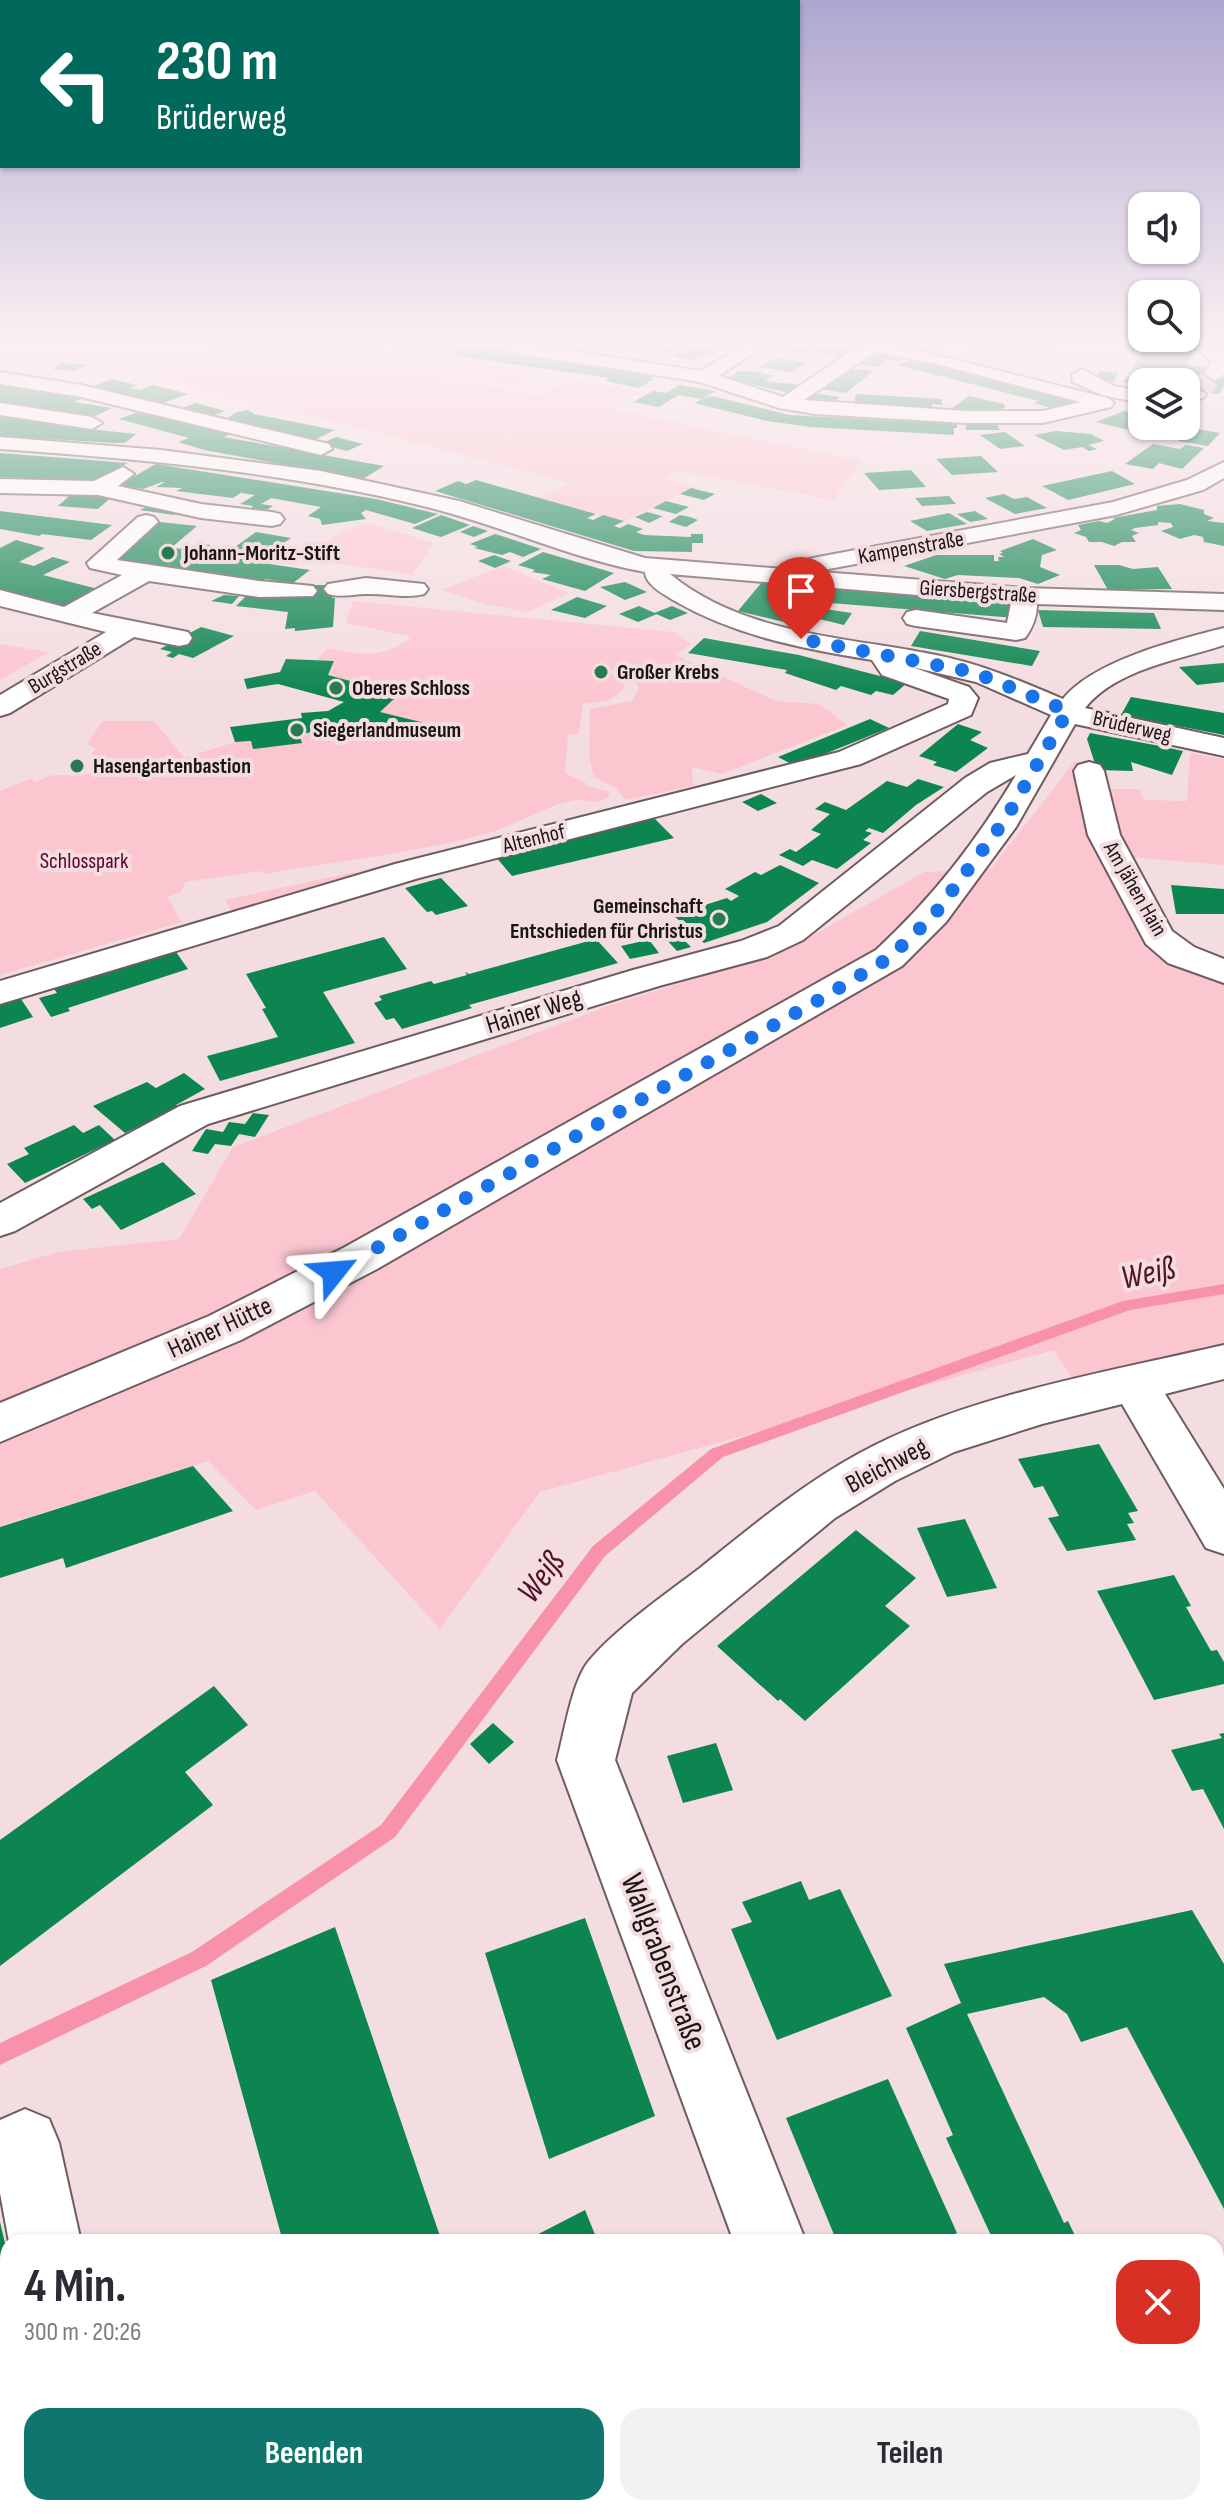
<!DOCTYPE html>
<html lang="de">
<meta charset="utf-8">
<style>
:root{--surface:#fff;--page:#f2f2f3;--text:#2b2b33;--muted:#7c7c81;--accent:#0f766e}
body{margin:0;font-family:"Sofia Sans Condensed",sans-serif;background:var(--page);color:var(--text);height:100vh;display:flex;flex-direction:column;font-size:30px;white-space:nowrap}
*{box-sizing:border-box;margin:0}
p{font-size:26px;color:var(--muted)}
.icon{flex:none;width:44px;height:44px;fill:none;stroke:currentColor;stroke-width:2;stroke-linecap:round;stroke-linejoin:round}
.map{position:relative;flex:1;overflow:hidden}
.panel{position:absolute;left:0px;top:2234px;width:1224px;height:282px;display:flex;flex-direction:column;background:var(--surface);border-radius:24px 24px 0 0;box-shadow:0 2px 6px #0004}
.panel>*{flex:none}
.hud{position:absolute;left:0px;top:0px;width:800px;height:168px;box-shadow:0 2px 6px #0004;background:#00695c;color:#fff;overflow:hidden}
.fabs{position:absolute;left:1128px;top:192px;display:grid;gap:16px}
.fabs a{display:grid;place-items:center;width:72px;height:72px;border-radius:16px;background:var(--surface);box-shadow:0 2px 6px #0004;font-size:40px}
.pin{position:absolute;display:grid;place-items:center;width:68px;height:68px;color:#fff;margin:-82px -34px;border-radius:50% 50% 50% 0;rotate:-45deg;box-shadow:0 0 8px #0007}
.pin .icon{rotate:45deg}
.me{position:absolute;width:88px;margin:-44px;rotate:62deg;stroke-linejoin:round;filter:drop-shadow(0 0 6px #0008)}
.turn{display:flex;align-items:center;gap:28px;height:168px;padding:0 24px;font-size:36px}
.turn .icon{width:104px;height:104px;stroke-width:2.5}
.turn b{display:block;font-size:56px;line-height:68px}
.round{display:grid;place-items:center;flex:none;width:84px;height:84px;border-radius:24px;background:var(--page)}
.headline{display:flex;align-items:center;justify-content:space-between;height:136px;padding:0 24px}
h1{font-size:48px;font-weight:700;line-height:60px}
.cta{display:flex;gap:16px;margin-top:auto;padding:16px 24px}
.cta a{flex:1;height:92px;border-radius:24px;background:var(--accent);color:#fff;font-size:32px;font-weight:700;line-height:92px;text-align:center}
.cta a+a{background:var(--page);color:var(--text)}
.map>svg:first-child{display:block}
.green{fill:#fcc6d1}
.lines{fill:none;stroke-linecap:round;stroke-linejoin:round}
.stream{fill:#f891aa;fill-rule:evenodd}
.building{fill:#0d8550}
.minor-tunnel{stroke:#d4bfc3;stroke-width:21;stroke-dasharray:21 10;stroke-linecap:butt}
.minor-casing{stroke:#6f5c60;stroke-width:4}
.minor{fill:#fff;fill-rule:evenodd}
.route{stroke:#1a73e8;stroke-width:14;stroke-dasharray:0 25.2}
.poi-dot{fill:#267c50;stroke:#f4dde1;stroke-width:3}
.labels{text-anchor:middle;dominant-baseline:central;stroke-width:8;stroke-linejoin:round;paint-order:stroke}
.far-street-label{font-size:22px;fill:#1c1516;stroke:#f4dde1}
.far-poi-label{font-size:22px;font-weight:bold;fill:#1c1516;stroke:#f4dde1;text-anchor:start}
.far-park-label{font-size:22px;fill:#5f0028;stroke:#f4dde1}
.street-label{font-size:26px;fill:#1c1516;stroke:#f4dde1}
.near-street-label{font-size:32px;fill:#1c1516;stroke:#f4dde1}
.near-water-label{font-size:34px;font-style:italic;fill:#521328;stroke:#f4dde1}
</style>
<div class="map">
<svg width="1224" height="2515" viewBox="0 0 1224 2515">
<rect width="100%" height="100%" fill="#f4dde1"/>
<g class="green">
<path d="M0 345H190L208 346V351L347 359 540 396 573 379 643 392 611 409 861 461 834 500 678 471 664 479 695 487 624 521 539 498 571 483 144 373 0 348Z"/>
<path d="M387 345 542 372 516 387 417 369 427 362 375 351Z"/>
<path d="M945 345H966L1020 358 1059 345H1119L1107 358C1080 360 1061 362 1039 377L957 360 961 357 933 349Z"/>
<path d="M371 523 433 543 412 575 299 557 347 529Z"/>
<path d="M503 566 569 593 528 612 488 605 442 590Z"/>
<path d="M353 601 674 632 691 644 675 655 776 701 819 704 847 725 722 774 692 767 693 786 626 800 614 787 594 777 589 756 590 709 632 701 639 688 633 676 598 667 619 676 625 688 610 700 583 704 579 733 568 735 565 773 586 783V786L608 791 610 795C598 807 589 799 576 800 554 802 513 826 489 833 416 853 338 861 264 874L261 871 186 882 180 893 167 897 182 922 0 975V791L30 779 35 782C41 780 49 775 55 775 74 774 85 780 101 766L100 760 91 754 96 749 87 743 103 721H154L184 758 235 742H301L299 734 336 729 340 733 359 724 392 736 399 730 418 734 428 725 380 712 393 700 390 698 394 693 328 675 334 661 317 660 327 648C363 655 382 659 412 637L346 623Z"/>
<path d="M0 644 49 652 0 680Z"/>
<path d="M1190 753 1224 759V865L1129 857 1176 954 1224 965V1347L1073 1379 1054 1350 540 1492 440 1629 315 1491 256 1510 208 1461 0 1526V1269L58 1252 179 1239 233 1147 608 1006 791 948 924 872 991 869 1075 761 1103 789H1139L1145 800 1187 801Z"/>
<path d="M373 868 232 912 225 900Z"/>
</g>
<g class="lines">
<path class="stream" d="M1224 1284V1294L1130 1310 723 1457 605 1556 395 1837 206 1966 0 2065V2043L192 1952 381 1825 593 1546 711 1449 1123 1301Z"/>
</g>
<g class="building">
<path d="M406 345H453L438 352Z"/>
<path d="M470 345 655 375 650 378 654 379 639 388 605 381 609 378 450 355Z"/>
<path d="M644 345H693L668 353Z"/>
<path d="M784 345H830L851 348 841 356 809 350 805 353 778 349Z"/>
<path d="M1148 345H1206L1204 348 1197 347 1186 365 1205 367 1202 373 1224 376V385L1219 394 1187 391 1186 382H1142V386L1123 382 1138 367H1132Z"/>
<path d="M698 347 716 352 690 360 671 355Z"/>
<path d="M877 352 906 356 900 361 887 360 879 367 852 364 862 356 868 357Z"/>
<path d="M772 359H785L806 362 792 372 760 367Z"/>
<path d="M917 359 1084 401 1066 409 1052 408 1034 403 1039 401 897 365Z"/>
<path d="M62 363 86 365 75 371 52 369Z"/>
<path d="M847 368 873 371 846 393 819 389Z"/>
<path d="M739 371 763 372 761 374 773 375 765 381 801 385 790 393 727 379Z"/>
<path d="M1100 371 1118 373 1114 382 1096 380Z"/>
<path d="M112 379 137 385 130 388 139 390 154 385 188 394 163 403 92 387Z"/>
<path d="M0 380 87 396 74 402 112 408 89 419 0 402Z"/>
<path d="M680 385 716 391 702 399 712 396 789 415 957 424V428H954V435L811 427 767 421 694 403 702 399 678 395 659 407 633 402 653 391 666 393Z"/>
<path d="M813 393 840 397 830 404 804 400Z"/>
<path d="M856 394 942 399V405L932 404V409L854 405Z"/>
<path d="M969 396 1004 404 1005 408H1002L1003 413 952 408Z"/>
<path d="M196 403 203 405 225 411 212 416 182 408Z"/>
<path d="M143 410 230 434 224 437 384 466 363 479 275 463 204 450 178 442 189 438 119 419Z"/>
<path d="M248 410 254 414 335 430 308 443 222 421 237 412Z"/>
<path d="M1124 411 1142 416V426H1152L1137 432 1096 422Z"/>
<path d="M0 414 89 429 136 434 125 443H114L0 436Z"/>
<path d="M966 423 997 424 1000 430H966Z"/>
<path d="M1191 428 1220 433 1208 446 1178 441 1183 435 1180 434Z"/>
<path d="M1056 431 1091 434 1104 441 1088 445 1097 449 1089 451 1082 447 1064 450 1034 435Z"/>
<path d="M1005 432 1025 446 1000 449 980 435Z"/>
<path d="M336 437 363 444 347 451 320 444Z"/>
<path d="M1153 444 1180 449 1186 445 1204 448 1182 469 1159 463 1153 469 1125 464Z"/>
<path d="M0 453 128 463 97 479 48 481 50 479 0 477Z"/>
<path d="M981 456 998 472 952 475 936 459Z"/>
<path d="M156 464 376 499 438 514 415 524 366 510 361 513 366 519 322 525 320 519 308 516 321 507 271 498 261 504 273 506 268 509H251L253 506 240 504 255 495 241 493 245 490 233 498 176 491 182 488 156 487 165 482H162L143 489 119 485Z"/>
<path d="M911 470 926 487 879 490 864 473Z"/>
<path d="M1112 471 1135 484 1068 500 1042 486Z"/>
<path d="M476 480 596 514 587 518 593 520 603 515 624 521 614 526 620 528 628 524 643 529 636 532 644 535 691 537V534H703V543H692V552L634 551 435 491 458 481 466 484Z"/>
<path d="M691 488 715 494 704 500 680 494Z"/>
<path d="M75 491 115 494 98 509 58 506Z"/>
<path d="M1004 494 1014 499 1027 497 1047 508 1015 514 985 498Z"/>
<path d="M949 496 956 504 922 506 915 498Z"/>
<path d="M666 501 689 507 676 514 653 508Z"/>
<path d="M154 503 184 510 174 515 140 510Z"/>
<path d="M1180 504 1204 510V514L1214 518 1207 521 1224 523V546L1204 542 1203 537 1194 535 1180 539 1161 531 1173 527 1171 523 1158 522V525L1135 528 1131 530 1139 533 1132 536 1136 542H1122L1114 546 1102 542H1089L1086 537 1074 533 1081 530 1078 525 1099 521 1107 523 1115 519 1113 518 1157 510V506Z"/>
<path d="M0 511 112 525 91 540 42 534 39 536 0 529Z"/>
<path d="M975 511 988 519 970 522 957 514Z"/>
<path d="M647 512 662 516H663L649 523 635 517Z"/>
<path d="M949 513 967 524 927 531 910 521Z"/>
<path d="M441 515 470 525 441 537 412 528Z"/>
<path d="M680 515 690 517 698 520 686 527 669 522Z"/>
<path d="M160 522 197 526 171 548 185 549 199 544 211 545 204 551 225 554 256 532 291 538 256 562 310 570 293 583 265 579 258 584 115 558Z"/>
<path d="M473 526 488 531 474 537 460 532Z"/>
<path d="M495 534 505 537 541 549 523 557 510 552 502 555 474 548 478 547 470 544Z"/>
<path d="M1033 539 1057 550 1042 555 1040 567 1060 575 1038 584 1019 578 958 575 945 579 904 566 936 555H994V561H999L998 557H1004L999 554 1003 553 1000 551Z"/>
<path d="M16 540 45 548 19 562 34 566 53 557 70 562 43 575 102 590 67 608 0 591V548Z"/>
<path d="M543 552 577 562 614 573 585 591 542 579 551 575 532 572 535 570 518 565Z"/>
<path d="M494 555 511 561 495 568 478 561Z"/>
<path d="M1094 565H1119L1133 569 1158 567 1172 589 1108 590Z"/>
<path d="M625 582 647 592 625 600 600 587Z"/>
<path d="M762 582 1017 603 1015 618 818 602 800 597 792 606 784 608 803 611 793 624 738 611Z"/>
<path d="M306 585H335L332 598H335L333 627 295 631V628L285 629 288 612 236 606 249 593 305 598Z"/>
<path d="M224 595 239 596 232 604 211 601Z"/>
<path d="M577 597 607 606 585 618 551 610Z"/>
<path d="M639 606 657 614 638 622 619 614Z"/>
<path d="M672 606 688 613 670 620 654 613Z"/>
<path d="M818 608 852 613 844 625 811 617Z"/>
<path d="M1038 610 1154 613 1161 629 1043 627Z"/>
<path d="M201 627 234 636 193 658 179 654 173 658 166 656 172 652 160 649Z"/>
<path d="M920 631 1040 651 1032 666 911 646Z"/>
<path d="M704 638 799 655 907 683 893 695 876 691 871 695 841 686 836 690 785 673 787 670 688 653Z"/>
<path d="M286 659 334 661 328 675 395 693 390 698 394 699 380 712 429 724 418 734 399 730 392 736 360 729 365 725 359 724 339 733 336 729 299 734 302 743 253 749 251 741 235 742 230 727 302 718 301 713 328 711 344 702 278 684 247 689 244 679 280 672Z"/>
<path d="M1224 663V682L1197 685 1179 667Z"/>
<path d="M1131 697 1224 713V735L1121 715Z"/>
<path d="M870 719 889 728 795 766 778 757Z"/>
<path d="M958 724 982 732 970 740 988 748 956 772 933 765 937 762 919 756Z"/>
<path d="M1090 733 1160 746 1183 751 1172 775 1131 762 1133 771 1097 770 1087 739Z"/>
<path d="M918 779 944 787 916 805 883 833 869 828 865 831 872 833 863 840 871 843 837 869 812 860 803 866 779 855 790 849 796 852 821 834 811 830 830 814 815 809 825 802 846 810 887 781 907 787Z"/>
<path d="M761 794 777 803 758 811 742 802Z"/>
<path d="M654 818 674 838 512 876 496 857Z"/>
<path d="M780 865 819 883 767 922 704 943 673 915 727 898 731 901 739 896 725 889 755 872 761 875Z"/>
<path d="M441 878 468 906 436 915 432 911 427 912 405 888Z"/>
<path d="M1171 885 1224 889V914H1176Z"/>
<path d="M676 932 691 947 677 951 663 936Z"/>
<path d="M384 937 407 969 323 992 355 1043 220 1081 207 1056 278 1037 262 1009 266 1008 246 974Z"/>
<path d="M647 937 659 953 630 959 621 946 643 941 641 938Z"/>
<path d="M596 939 618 963 469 1005 472 1008 402 1029 394 1018 386 1020 374 1003 382 1000 379 996 431 981 434 984 467 975 465 972 469 974Z"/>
<path d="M176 952 188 969 68 1008 70 1011 51 1017 39 998 57 993 52 986 159 953 161 956Z"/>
<path d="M19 996 33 1017 0 1028V1002Z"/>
<path d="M184 1073 205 1089 176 1105 179 1107 125 1133 93 1106 147 1082 156 1088Z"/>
<path d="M253 1113 269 1115 255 1137 239 1134 231 1146 215 1144 208 1154 192 1151 206 1129 223 1132 229 1122 245 1124Z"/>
<path d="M74 1125 83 1133 99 1125 115 1140 25 1183 7 1164 29 1154 24 1148Z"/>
<path d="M163 1162 196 1194 121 1230 100 1205 92 1209 83 1199Z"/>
<path d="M1099 1444 1138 1511 1128 1513 1134 1523 1127 1524 1136 1540 1067 1551 1048 1518 1059 1516 1043 1486 1034 1488 1018 1459Z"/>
<path d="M193 1466 233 1511 66 1568 63 1558 0 1578V1527Z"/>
<path d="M965 1519 997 1588 947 1597 917 1528Z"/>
<path d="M856 1530 916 1578 885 1606 910 1626 805 1721 780 1699 778 1701 717 1646Z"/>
<path d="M1174 1575 1191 1606 1186 1607 1211 1651 1217 1650 1224 1662V1684L1154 1700 1097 1591Z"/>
<path d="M214 1686 248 1725 185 1772 213 1805 0 1966V1840Z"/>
<path d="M493 1723 514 1742 489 1764 470 1744Z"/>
<path d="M1224 1733V1829L1203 1789 1192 1791 1171 1750 1222 1738 1219 1734Z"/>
<path d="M716 1743 733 1790 683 1803 667 1756Z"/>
<path d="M801 1881 809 1900 840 1889 892 1996 777 2040 731 1929 752 1922 742 1902Z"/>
<path d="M1192 1910 1224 1964V2209L1127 2027 1081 2042 1067 2014 1044 1997 967 2014 1064 2223 1068 2221 1078 2242H994L946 2138 953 2135 906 2028 961 2003 944 1964Z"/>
<path d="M585 1918 655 2116 549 2159 485 1953Z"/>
<path d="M335 1927 429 2204 442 2242H283L211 1980Z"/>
<path d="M888 2079 957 2233 936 2242H837L786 2118Z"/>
<path d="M585 2210 598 2242H523Z"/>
<path d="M0 2222 8 2256V2508H55L57 2515H0Z"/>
<path d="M388 2508H528L530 2515H390Z"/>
<path d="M537 2508H708L711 2515H540Z"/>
<path d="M948 2508H1034L1017 2515H951Z"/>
</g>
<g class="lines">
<path class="minor-tunnel" d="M1196 394 1214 374"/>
<defs>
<g id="minor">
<path d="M493 345H534L700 371 745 345H766L719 376 783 397 860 345H896L1108 398 1114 403 1111 407 1043 423H966L815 414 779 408 700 382 502 351ZM875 352 929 362 1080 402 1043 411H966L804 400Z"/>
<path d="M1207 345 1224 347V373L1221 378 1214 380 1204 374 1212 361 1202 353Z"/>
<path d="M1082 369 1114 386 1142 391V403L1102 395 1073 382 1072 375Z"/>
<path d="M0 372 81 385 329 444 332 449 321 455 81 397 0 384Z"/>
<path d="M1196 388 1206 394 1203 398 1186 403V391Z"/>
<path d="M0 403 92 417 102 423 92 429 0 415Z"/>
<path d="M0 437 161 450 321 471 459 501 645 558 1024 588 1224 594V610L1037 604C1037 617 1033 627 1025 638L1016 640 916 626 907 624 903 618 907 612 916 610 1007 623 1011 603 670 574C744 635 847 637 936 655 981 664 1021 681 1063 699 1093 661 1176 640 1224 628V645C1179 660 1116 669 1085 708L1224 738V756L1075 724 1016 827 946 922 902 966 377 1269 241 1340 0 1442V1403L209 1316 345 1247 876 950C933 897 976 842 1016 775L987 792 803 940 767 957 659 986 208 1124 15 1231 0 1236V1203L180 1106 633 970 741 941 779 926 965 778 990 763 1028 754 1051 715 976 682 912 667 969 687 978 698 971 715 861 764 419 878 0 1004V981L395 864 839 752 948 704 949 699 882 675 872 660C803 649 736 636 675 601 663 594 646 585 645 572 569 558 498 524 423 506 284 472 142 459 0 449Z"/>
<path d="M1224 462V478L1203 490 1116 515 818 571 809 569 806 564 809 559 818 557 1113 502 1187 480Z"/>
<path d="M123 467 134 474 118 486 201 504 272 512 280 514 284 519 280 524 272 526 201 518 98 495 0 493V479L94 481Z"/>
<path d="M146 515 154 517 158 522 117 560 259 581 313 586 317 591 313 596 259 597 149 581 92 613 188 632 192 638 188 644 179 646 134 637 10 713 0 716V695L106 632 0 606V590L64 607 122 575 90 568 87 563 138 517Z"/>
<path d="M366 578 424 584 428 589 424 594C405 599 385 593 366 594 353 594 341 598 328 594L324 589 328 584Z"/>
<path d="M1089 762 1100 765 1104 771 1120 835 1172 931 1194 947 1224 959V983L1168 963 1146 944 1088 835 1074 771 1078 765Z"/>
<path d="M1224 1345V1379L1165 1394 1224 1489V1554L1206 1548 1122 1404 1042 1424 954 1452 895 1481 835 1518 682 1644 632 1693 615 1760 806 2242H734L557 1760C564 1734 572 1682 588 1662 614 1630 667 1593 700 1568 751 1527 800 1486 858 1454 963 1396 1107 1372 1224 1345Z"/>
<path d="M25 2109 49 2119 59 2143 81 2242H9L0 2193V2120Z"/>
<path d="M60 2508H138L141 2515H61Z"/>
<path d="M832 2508H910L913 2515H833Z"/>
</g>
</defs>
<use href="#minor" class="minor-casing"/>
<use href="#minor" class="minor"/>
</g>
<linearGradient id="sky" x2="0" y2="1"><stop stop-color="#aea6cf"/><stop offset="0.49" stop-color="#faf0f2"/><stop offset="1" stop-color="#faf0f2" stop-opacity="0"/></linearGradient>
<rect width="1224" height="697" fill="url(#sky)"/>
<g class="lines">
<path class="route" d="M334 1272 824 997 889 958 934 915 1005 820 1068 711 973 672 801 639"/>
</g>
<g class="poi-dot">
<circle cx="168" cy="553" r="8"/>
<circle cx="601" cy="672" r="8"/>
<circle cx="336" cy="688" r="8"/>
<circle cx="297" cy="730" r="8"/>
<circle cx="77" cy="766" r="8"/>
<circle cx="719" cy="919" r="8"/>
</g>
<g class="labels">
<g class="far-street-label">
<text transform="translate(911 548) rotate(-10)">Kampenstraße</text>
<text transform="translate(978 592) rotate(4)">Giersbergstraße</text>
<text transform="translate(65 668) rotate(-31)">Burgstraße</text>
<text transform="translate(1132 727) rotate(13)">Brüderweg</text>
<text transform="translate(534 839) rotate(-14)">Altenhof</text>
<text transform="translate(1135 889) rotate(60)">Am Jähen Hain</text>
</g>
<g class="far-poi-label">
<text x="184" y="553">Johann-Moritz-Stift</text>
<text x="617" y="672">Großer Krebs</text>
<text x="352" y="688">Oberes Schloss</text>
<text x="313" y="730">Siegerlandmuseum</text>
<text x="93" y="766">Hasengartenbastion</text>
<text x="703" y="906" text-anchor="end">Gemeinschaft<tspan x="703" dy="25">Entschieden für Christus</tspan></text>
</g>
<g class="far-park-label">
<text x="84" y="861">Schlosspark</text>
</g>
<g class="street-label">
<text transform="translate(534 1012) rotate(-17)">Hainer Weg</text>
<text transform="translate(220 1328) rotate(-25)">Hainer Hütte</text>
<text transform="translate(887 1466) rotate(-28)">Bleichweg</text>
</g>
<g class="near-street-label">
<text transform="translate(663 1962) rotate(69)">Wallgrabenstraße</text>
</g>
<g class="near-water-label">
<text transform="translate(1148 1273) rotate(-12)">Weiß</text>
<text transform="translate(541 1577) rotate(-53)">Weiß</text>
</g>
</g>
</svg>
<div class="fabs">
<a><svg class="icon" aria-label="sound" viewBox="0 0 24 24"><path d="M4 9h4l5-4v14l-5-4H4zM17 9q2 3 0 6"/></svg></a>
<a><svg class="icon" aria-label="search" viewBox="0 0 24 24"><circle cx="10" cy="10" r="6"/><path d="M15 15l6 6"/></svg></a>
<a><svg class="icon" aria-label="layers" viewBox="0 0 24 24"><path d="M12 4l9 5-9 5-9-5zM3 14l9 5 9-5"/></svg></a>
</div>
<div class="pin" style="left:801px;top:639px;background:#d93025"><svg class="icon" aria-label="arrive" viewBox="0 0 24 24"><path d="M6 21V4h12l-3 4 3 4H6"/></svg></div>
<svg class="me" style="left:334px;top:1272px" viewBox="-20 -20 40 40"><path d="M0-17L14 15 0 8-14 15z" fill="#1a73e8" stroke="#fff" stroke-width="4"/></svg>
<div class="hud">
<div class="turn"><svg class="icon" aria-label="left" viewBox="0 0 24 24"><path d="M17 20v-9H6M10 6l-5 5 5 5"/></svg><div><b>230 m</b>Brüderweg</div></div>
</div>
<section class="panel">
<div class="headline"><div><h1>4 Min.</h1><p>300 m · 20:26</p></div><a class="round" style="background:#d93025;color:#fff"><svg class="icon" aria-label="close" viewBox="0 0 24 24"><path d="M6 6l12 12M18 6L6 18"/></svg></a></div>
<div class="cta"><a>Beenden</a><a>Teilen</a></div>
</section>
</div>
